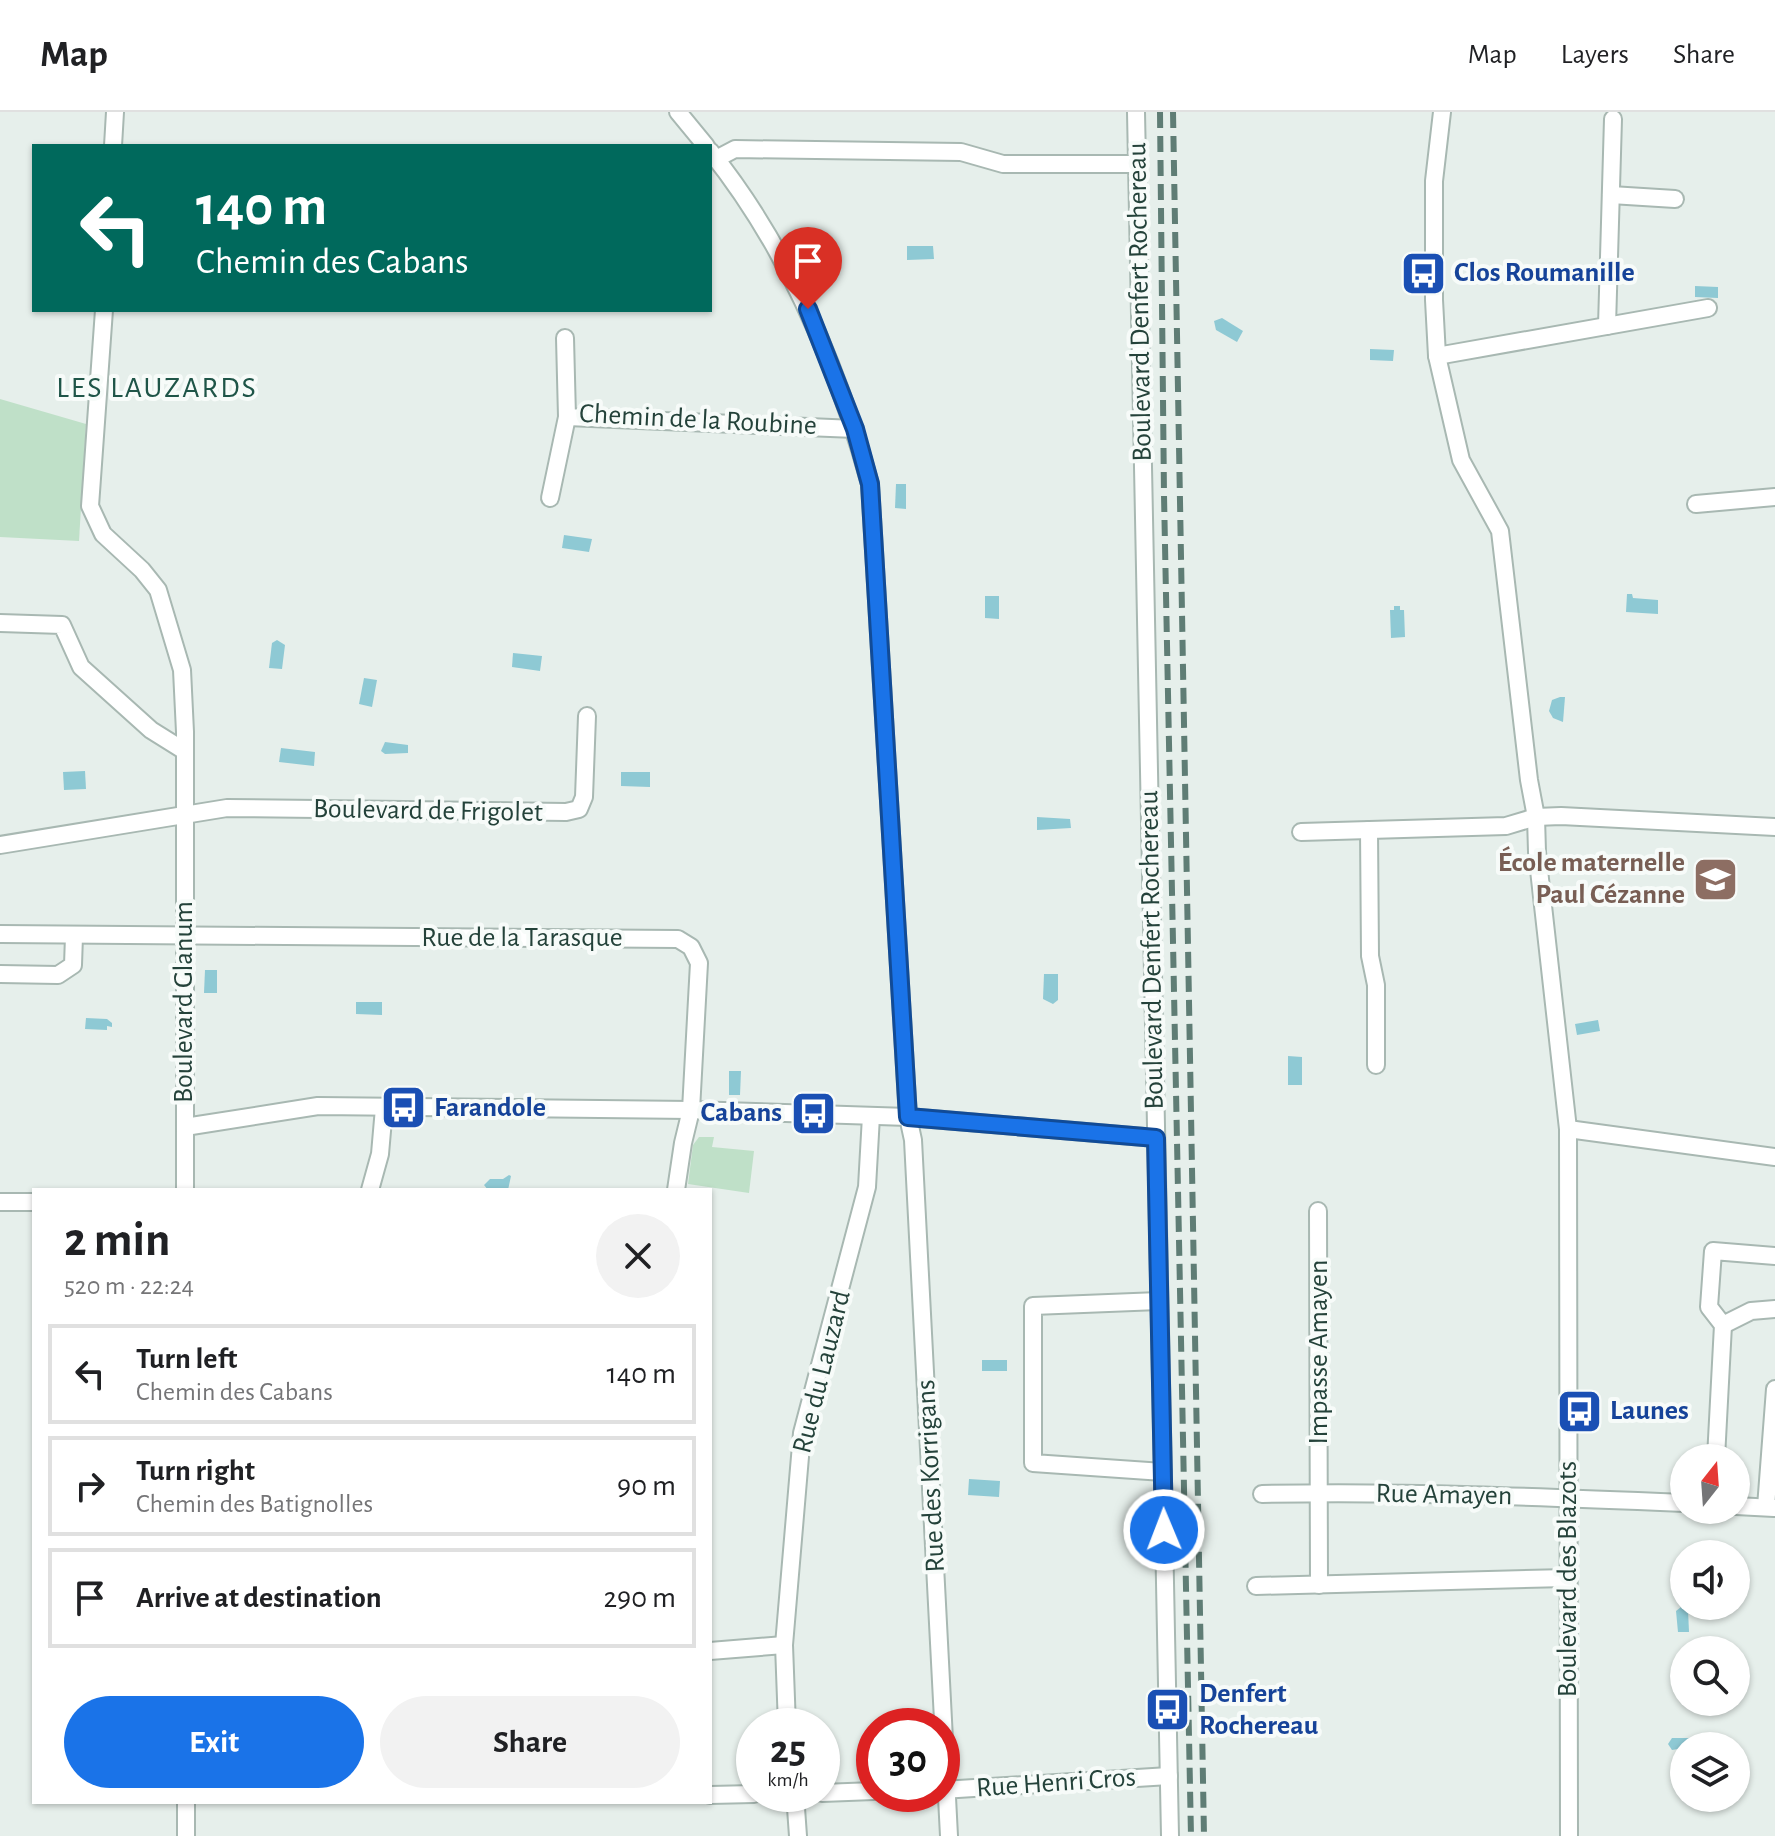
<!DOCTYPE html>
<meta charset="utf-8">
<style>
:root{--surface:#fff;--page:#f2f2f2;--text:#202124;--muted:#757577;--line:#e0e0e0;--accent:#1a73e8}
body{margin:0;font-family:"Alegreya Sans",sans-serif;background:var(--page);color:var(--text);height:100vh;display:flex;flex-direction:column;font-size:30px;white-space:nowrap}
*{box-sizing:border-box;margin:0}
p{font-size:26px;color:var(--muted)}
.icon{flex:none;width:44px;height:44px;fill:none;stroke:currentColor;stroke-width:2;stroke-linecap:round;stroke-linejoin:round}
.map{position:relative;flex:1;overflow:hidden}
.drawer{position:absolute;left:32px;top:1076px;width:680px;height:616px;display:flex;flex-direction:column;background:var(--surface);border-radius:0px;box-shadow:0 2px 6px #0004}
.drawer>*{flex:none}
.banner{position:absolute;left:32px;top:32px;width:680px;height:168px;border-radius:0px;box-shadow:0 2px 6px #0004;background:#00695c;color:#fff;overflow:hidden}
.needle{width:52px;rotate:17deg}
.controls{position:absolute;left:1670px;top:1332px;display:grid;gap:16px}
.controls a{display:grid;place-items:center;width:80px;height:80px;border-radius:50%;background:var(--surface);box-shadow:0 2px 6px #0004;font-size:40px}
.speed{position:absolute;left:736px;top:1596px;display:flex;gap:16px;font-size:40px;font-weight:700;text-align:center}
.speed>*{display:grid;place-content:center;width:104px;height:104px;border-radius:50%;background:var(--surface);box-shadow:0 2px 6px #0004;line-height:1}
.speed small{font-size:20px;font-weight:400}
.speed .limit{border:12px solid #d22;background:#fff;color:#111}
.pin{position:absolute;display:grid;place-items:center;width:68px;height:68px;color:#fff;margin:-82px -34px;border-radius:50% 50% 50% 0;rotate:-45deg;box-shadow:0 0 8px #0007}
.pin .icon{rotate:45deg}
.me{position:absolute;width:88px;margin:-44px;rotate:359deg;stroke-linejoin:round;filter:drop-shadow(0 0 6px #0008)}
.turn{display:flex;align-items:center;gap:28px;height:168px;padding:0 32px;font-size:36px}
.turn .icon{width:104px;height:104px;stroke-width:2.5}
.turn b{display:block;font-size:56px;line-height:68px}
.round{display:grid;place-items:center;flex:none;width:84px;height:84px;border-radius:42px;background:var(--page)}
.headline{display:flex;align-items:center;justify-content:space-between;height:136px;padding:0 32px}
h1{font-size:48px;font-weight:700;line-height:60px}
.button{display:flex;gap:16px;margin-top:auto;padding:16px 32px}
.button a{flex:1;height:92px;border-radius:48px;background:var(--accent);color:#fff;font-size:32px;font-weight:700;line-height:92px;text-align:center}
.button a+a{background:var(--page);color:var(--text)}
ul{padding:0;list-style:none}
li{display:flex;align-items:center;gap:24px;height:100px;margin:0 16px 12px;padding:0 16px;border:4px solid var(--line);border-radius:0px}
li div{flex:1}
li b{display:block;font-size:30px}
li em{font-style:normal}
header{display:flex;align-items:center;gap:48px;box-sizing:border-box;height:112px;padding:0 40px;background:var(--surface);border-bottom:2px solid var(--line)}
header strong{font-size:38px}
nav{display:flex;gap:44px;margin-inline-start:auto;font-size:28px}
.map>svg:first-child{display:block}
.green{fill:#bfe0c8}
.water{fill:#8ec9d4}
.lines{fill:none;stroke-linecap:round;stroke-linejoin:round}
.minor-casing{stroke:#a8b8b2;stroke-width:20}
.minor{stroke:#fff;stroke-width:16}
.rail{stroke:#5f7d75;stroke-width:6;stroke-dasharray:16 8;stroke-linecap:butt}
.route-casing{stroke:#114b97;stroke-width:20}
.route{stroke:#1a73e8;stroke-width:14}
.labels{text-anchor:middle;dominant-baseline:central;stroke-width:8;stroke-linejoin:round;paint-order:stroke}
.transit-label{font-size:28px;font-weight:bold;fill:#164399;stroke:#f7fbf9;text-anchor:start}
.street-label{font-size:28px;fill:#24423a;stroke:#f7fbf9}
.education-label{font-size:28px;font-weight:bold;fill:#785e54;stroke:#f7fbf9;text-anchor:end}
.neighbourhood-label{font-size:30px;letter-spacing:2px;fill:#1f5548;stroke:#f7fbf9}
</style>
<header>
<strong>Map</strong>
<nav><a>Map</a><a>Layers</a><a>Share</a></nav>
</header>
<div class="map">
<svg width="1775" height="1724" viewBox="0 0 1775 1724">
<rect width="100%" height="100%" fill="#e6efeb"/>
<g class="green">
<path d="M0 287 86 312 79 429 0 425Z"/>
<path d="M699 1025H714L712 1035 754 1039 749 1081 688 1072 693 1033Z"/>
</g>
<g class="water">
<path d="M907 134H933L934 147 907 148Z"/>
<path d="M1695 174 1718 175V186L1695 185Z"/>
<path d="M1222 206 1243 219 1237 230 1216 218 1214 209Z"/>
<path d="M1370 237 1394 238 1393 249 1370 248Z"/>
<path d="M896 372H906V397L895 396Z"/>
<path d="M564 423 592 427 589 440 562 436Z"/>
<path d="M1627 482H1632L1633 486 1658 488V502L1626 500Z"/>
<path d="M985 484H999V507L985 506Z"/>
<path d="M1394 494H1400V498H1404L1405 525 1391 526 1390 498H1394Z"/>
<path d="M277 528 285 533 282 557 269 556 272 531Z"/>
<path d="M513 541 542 544 540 559 512 555Z"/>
<path d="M364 566 377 568 372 595 359 592Z"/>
<path d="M1560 585H1565L1563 610 1553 606 1549 599 1552 588Z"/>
<path d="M385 630 408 633V641L385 642 381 639Z"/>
<path d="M281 636 315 640 314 654 279 650Z"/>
<path d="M85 659 86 677 64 678 63 660Z"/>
<path d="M621 660H650V675L621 674Z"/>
<path d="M1037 705 1070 707 1071 716 1037 718Z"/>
<path d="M205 858H217V881H204Z"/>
<path d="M1044 862H1058V888L1053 892 1043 887Z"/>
<path d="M356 890H382V903L356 902Z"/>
<path d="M86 906 107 907 112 911V915L107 914V918L85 917Z"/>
<path d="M1598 908 1600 919 1577 923 1575 912Z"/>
<path d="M1288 944 1302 945V973H1288Z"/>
<path d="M729 959H741L740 983H729Z"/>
<path d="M509 1063 511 1064 508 1078H488L484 1073 490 1067H503Z"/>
<rect x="982" y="1248" width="25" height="11"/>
<path d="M969 1367 1000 1369 999 1385 968 1383Z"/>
<path d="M1681 1495 1688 1498 1689 1520H1678L1676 1499Z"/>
<path d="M1672 1626H1697L1696 1634 1672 1638 1668 1632Z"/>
</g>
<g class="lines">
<defs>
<g id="minor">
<path d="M678 0 706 34"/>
<path d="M1136 0 1170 1724"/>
<path d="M1442 0 1434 69V188L1437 244 1461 348 1500 419 1529 668 1536 705 1537 740 1568 1017 1569 1724"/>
<path d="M113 34 115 0"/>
<path d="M710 39C788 136 837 253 870 372L908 1005 913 1028 949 1724"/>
<path d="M716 47 735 37 961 40 1003 52H1137"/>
<path d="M1611 83 1675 87"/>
<path d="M104 198 90 394 103 422 142 458 158 478 182 558 185 620V1078"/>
<path d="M1607 214 1613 7"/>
<path d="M565 226 567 305 855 317"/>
<path d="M1437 244 1708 196"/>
<path d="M550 386 567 305"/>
<path d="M1696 392 1775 385"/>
<path d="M0 511 62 513 81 555 151 618 183 638"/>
<path d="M1369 718 1370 844 1376 873V953"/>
<path d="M1301 720 1506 714 1536 705 1561 704 1775 715"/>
<path d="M0 733 227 696 566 700 579 697 584 685 587 604"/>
<path d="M0 822 678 827 691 835 699 851 691 998 683 1031 676 1078"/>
<path d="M0 862 58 863 73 853 74 824"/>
<path d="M185 1015 318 994 691 998 908 1005 1156 1026"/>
<path d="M1568 1017 1775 1045"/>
<path d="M370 1078 380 1042 384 996"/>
<path d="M0 1090H34"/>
<path d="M1318 1099 1319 1473"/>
<path d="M1159 1189 1033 1194V1351L1163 1360"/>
<path d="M1723 1213 1751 1199 1775 1197"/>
<path d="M1716 1346 1723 1213 1709 1195 1713 1139 1775 1144"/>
<path d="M1262 1382C1402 1379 1543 1385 1684 1391"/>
<path d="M1736 1394 1774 1396"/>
<path d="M1766 1395 1775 1277"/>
<path d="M1256 1474 1567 1466"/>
<path d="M710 1539 784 1533"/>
<path d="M787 1614 784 1533 802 1321 867 1075 871 1004"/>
<path d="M942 1678 1169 1664"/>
<path d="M822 1681 874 1679"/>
<path d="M795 1682 798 1724"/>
<path d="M710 1683 754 1682"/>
<path d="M186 1690V1724"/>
</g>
</defs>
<use href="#minor" class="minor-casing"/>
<use href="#minor" class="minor"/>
<g class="rail">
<path d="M1160 0 1164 383 1191 1724"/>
<path d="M1173 0 1204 1724"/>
</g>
</g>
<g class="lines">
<defs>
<path id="route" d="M808 197 855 317 870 372 908 1005 1156 1026 1164 1418"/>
</defs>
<use href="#route" class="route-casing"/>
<use href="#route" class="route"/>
</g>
<defs>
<symbol id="bus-square" viewBox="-11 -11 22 22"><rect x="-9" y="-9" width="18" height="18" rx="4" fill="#1a4fb4" stroke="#f7fbf9"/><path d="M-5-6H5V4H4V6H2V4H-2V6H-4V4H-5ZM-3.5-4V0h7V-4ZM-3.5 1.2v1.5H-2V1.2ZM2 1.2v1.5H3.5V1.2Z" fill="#fff"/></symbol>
<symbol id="school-square" viewBox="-11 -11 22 22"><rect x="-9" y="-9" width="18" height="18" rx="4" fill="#8d6e63" stroke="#f7fbf9"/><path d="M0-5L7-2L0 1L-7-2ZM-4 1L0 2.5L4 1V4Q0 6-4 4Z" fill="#fff"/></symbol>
</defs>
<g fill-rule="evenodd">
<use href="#bus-square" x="1398" y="136" width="51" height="51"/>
<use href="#school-square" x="1690" y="742" width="51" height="51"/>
<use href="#bus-square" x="378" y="970" width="51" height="51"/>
<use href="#bus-square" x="788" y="976" width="51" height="51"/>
<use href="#bus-square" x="1554" y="1274" width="51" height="51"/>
<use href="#bus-square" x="1142" y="1572" width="51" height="51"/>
</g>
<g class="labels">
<g class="transit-label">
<text x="1454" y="161">Clos Roumanille</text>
<text x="434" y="996">Farandole</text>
<text x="782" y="1001" text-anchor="end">Cabans</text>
<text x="1610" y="1299">Launes</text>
<text x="1199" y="1582">Denfert<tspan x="1199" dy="32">Rochereau</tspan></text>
</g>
<g class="street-label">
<text transform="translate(1140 190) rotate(-91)">Boulevard Denfert Rochereau</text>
<text transform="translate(698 308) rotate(3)">Chemin de la Roubine</text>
<text transform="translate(428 699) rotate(1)">Boulevard de Frigolet</text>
<text x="522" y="826">Rue de la Tarasque</text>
<text transform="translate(1152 838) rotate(-91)">Boulevard Denfert Rochereau</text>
<text transform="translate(184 890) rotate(-90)">Boulevard Glanum</text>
<text transform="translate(1319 1240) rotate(-90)">Impasse Amayen</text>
<text transform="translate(822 1260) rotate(-76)">Rue du Lauzard</text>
<text transform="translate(931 1364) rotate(-93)">Rue des Korrigans</text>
<text transform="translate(1444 1383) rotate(1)">Rue Amayen</text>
<text transform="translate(1568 1467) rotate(-90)">Boulevard des Blazots</text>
<text transform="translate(1056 1671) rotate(-4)">Rue Henri Cros</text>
</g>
<g class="education-label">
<text x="1685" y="751">École maternelle<tspan x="1685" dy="32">Paul Cézanne</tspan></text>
</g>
<g class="neighbourhood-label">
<text x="157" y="276">LES LAUZARDS</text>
</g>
</g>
</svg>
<div class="controls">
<a><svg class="needle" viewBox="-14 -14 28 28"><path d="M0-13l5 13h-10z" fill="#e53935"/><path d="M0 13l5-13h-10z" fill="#757577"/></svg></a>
<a><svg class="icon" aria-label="sound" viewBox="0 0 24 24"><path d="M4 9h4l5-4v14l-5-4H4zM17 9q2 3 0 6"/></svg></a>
<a><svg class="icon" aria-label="search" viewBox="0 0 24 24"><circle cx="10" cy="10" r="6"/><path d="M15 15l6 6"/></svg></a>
<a><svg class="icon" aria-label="layers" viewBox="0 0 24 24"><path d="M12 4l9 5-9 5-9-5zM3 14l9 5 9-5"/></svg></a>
</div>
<div class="speed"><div>25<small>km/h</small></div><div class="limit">30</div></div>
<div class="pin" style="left:808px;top:197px;background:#d93025"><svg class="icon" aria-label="arrive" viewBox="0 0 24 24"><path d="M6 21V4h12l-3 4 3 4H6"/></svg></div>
<svg class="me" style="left:1164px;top:1418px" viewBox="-20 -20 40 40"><circle r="17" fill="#1a73e8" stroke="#fff" stroke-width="3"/><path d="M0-11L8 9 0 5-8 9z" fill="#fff"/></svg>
<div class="banner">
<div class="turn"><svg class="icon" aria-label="left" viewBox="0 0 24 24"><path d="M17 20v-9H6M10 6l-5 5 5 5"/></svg><div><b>140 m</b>Chemin des Cabans</div></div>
</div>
<section class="drawer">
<div class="headline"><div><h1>2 min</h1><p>520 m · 22:24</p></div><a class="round"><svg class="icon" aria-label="close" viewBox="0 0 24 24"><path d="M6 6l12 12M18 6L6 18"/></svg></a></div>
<ul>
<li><svg class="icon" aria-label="left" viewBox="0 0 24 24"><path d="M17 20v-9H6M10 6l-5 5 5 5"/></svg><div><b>Turn left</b><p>Chemin des Cabans</p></div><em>140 m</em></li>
<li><svg class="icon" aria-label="right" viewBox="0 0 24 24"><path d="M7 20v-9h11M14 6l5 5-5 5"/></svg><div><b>Turn right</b><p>Chemin des Batignolles</p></div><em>90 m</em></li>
<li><svg class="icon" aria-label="arrive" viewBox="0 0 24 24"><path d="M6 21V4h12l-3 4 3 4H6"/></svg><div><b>Arrive at destination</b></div><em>290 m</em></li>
</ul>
<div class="button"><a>Exit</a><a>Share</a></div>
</section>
</div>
